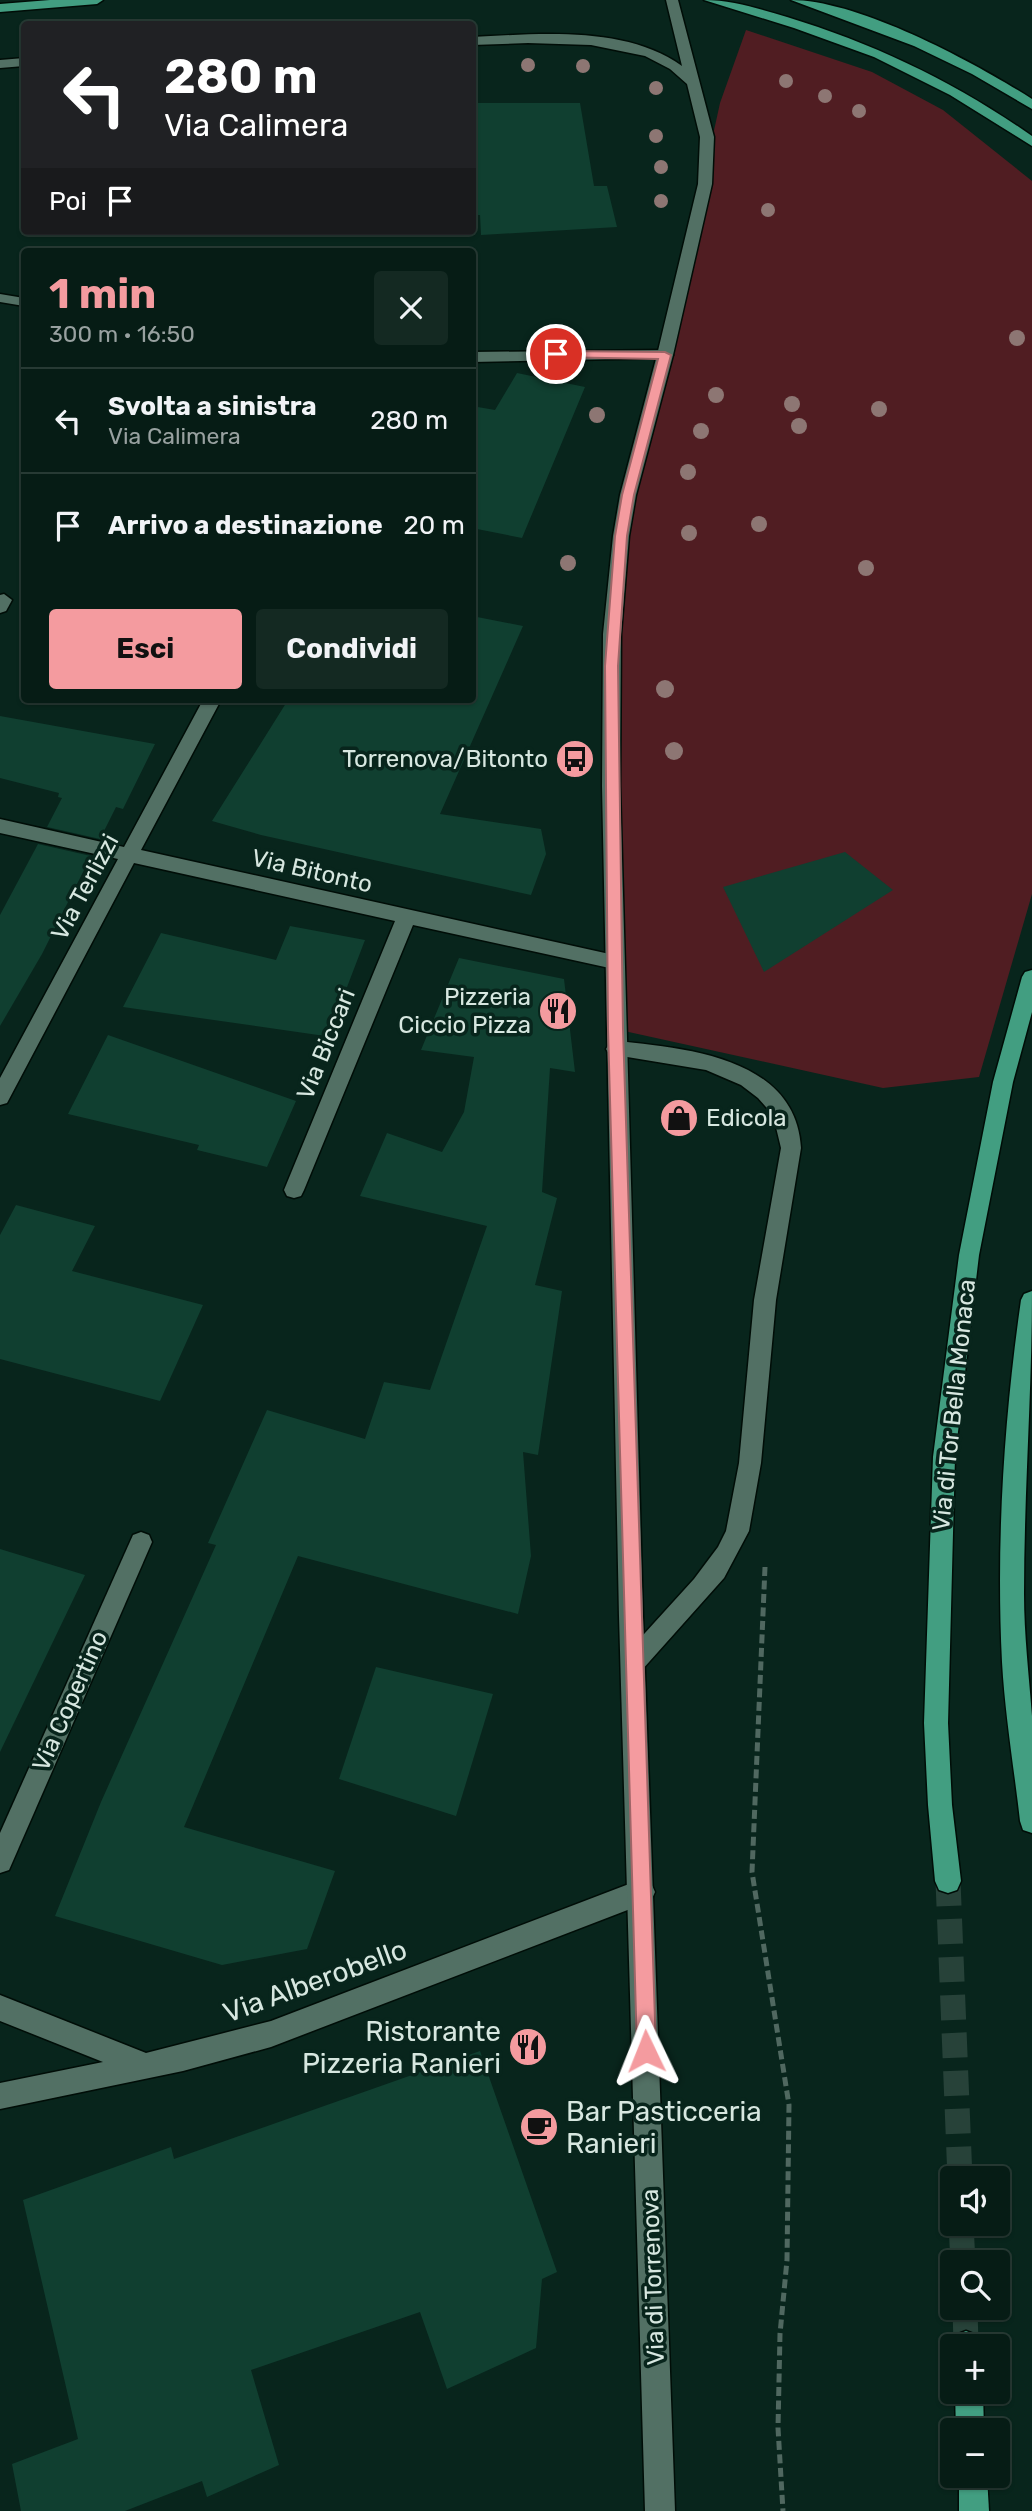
<!DOCTYPE html>
<html lang="it">
<meta charset="utf-8">
<style>
:root{--surface:#061c15;--page:#142922;--text:#f1f3f6;--muted:#98a1a0;--line:#273a34;--accent:#f49b9f}
body{margin:0;font-family:Rubik,sans-serif;background:var(--page);color:var(--text);height:100vh;display:flex;flex-direction:column;font-size:26px;white-space:nowrap}
*{box-sizing:border-box;margin:0}
p{font-size:23px;color:var(--muted)}
.icon{flex:none;width:38px;height:38px;fill:none;stroke:currentColor;stroke-width:2;stroke-linecap:round;stroke-linejoin:round}
.map{position:relative;flex:1;overflow:hidden}
.side{position:absolute;left:21px;top:248px;width:455px;height:455px;display:flex;flex-direction:column;background:var(--surface);border-radius:7px;box-shadow:0 2px 5px #0004,0 0 0 2px var(--line)}
.side>*{flex:none}
.guide{position:absolute;left:21px;top:21px;width:455px;height:214px;border-radius:7px;box-shadow:0 2px 5px #0004,0 0 0 2px var(--line);background:#202124;color:#fff;overflow:hidden}
.controls{position:absolute;left:940px;top:2166px;display:grid;gap:14px}
.controls a{display:grid;place-items:center;width:70px;height:70px;border-radius:7px;background:var(--surface);box-shadow:0 2px 5px #0004,0 0 0 2px var(--line);font-size:35px}
.pin{position:absolute;display:grid;place-items:center;width:60px;height:60px;color:#fff;margin:-30px;border:4px solid #fff;border-radius:50%;box-shadow:0 2px 7px #0007}
.me{position:absolute;width:77px;margin:-38px;rotate:358deg;stroke-linejoin:round;filter:drop-shadow(0 0 5px #0008)}
.turn{display:flex;align-items:center;gap:24px;height:147px;padding:0 28px;font-size:32px}
.turn .icon{width:91px;height:91px;stroke-width:2.5}
.turn b{display:block;font-size:49px;line-height:60px}
.then{display:flex;align-items:center;height:66px;padding:0 28px;background:#0003;gap:14px;font-size:26px}
.round{display:grid;place-items:center;flex:none;width:74px;height:74px;border-radius:7px;background:var(--page)}
.headline{display:flex;align-items:center;justify-content:space-between;height:119px;padding:0 28px}
h1{font-size:42px;font-weight:700;line-height:52px;color:var(--accent)}
.cta{display:flex;gap:14px;margin-top:auto;padding:14px 28px}
.cta a{flex:1;height:80px;border-radius:7px;background:var(--accent);color:#111;font-size:28px;font-weight:700;line-height:80px;text-align:center}
.cta a+a{background:var(--page);color:var(--text)}
ul{padding:0;list-style:none}
li{display:flex;align-items:center;gap:21px;height:105px;padding:0 28px;border-top:2px solid var(--line)}
li div{flex:1}
li b{display:block;font-size:26px}
li em{font-style:normal}
.map>svg:first-child{display:block}
.green{fill:#501d22}
.building{fill:#103f30}
.lines{fill:none;stroke-linecap:round;stroke-linejoin:round}
.primary-tunnel{stroke:#274239;stroke-width:25;stroke-dasharray:25 13;stroke-linecap:butt}
.lane-casing{stroke:#000d07;stroke-width:3}
.street-casing{stroke:#000d07;stroke-width:3}
.secondary-casing{stroke:#000d07;stroke-width:3}
.primary-casing{stroke:#000d07;stroke-width:3}
.path{stroke:#506860;stroke-width:5;stroke-dasharray:9 4.5;stroke-linecap:butt}
.lane{fill:#527064;fill-rule:evenodd}
.street{fill:#527064;fill-rule:evenodd}
.secondary{fill:#527064;fill-rule:evenodd}
.primary{fill:#429e81;fill-rule:evenodd}
.tree{fill:#8d7673}
.route{fill:#f49b9f;stroke:#9f6567;stroke-width:2}
.labels{text-anchor:middle;dominant-baseline:central;stroke-width:7;stroke-linejoin:round;paint-order:stroke}
.poi-label{font-size:24px;fill:#d7e7e0;stroke:#08251c;text-anchor:end}
.street-label{font-size:24px;fill:#d7e7e0;stroke:#08251c}
.near-street-label{font-size:28px;fill:#d7e7e0;stroke:#08251c}
.near-poi-label{font-size:28px;fill:#d7e7e0;stroke:#08251c;text-anchor:end}
</style>
<div class="map">
<svg width="1032" height="2511" viewBox="0 0 1032 2511">
<rect width="100%" height="100%" fill="#08251c"/>
<path class="green" d="M746 30 872 72 943 110 1032 181V894L979 1077 883 1088 615 1029 616 580 720 103Z"/>
<g class="building">
<path d="M472 103H580L594 186H607L617 227 481 235 480 215H472Z"/>
<path d="M517 373 585 387 522 538 472 528V406L495 410Z"/>
<path d="M472 616 523 626 440 814 541 829 546 854 531 895 261 835 212 821 288 700H472Z"/>
<path d="M0 716 155 744 123 809 116 807 100 839 47 827 62 798 58 797 59 793 0 778Z"/>
<path d="M38 844 91 856 42 954 0 1026V915Z"/>
<path d="M845 852 893 890 764 972 723 887Z"/>
<path d="M290 926 365 940 331 1029 328 1028 325 1036 123 1007 161 933 276 960Z"/>
<path d="M459 958 564 979 575 1072 550 1068 542 1192 557 1198 535 1285 562 1291 538 1455 523 1452 531 1556 518 1614 298 1556 184 1827 335 1871 307 1949 222 1965 55 1916 101 1802 216 1545 208 1543 267 1410 365 1439 384 1382 430 1390 487 1226 360 1196 387 1133 442 1152 464 1112 474 1057 421 1050Z"/>
<path d="M108 1035 296 1101 267 1167 197 1150 199 1145 68 1114Z"/>
<path d="M16 1205 95 1226 72 1271 203 1305 160 1401 0 1359V1235Z"/>
<path d="M0 1549 85 1575 0 1752Z"/>
<path d="M376 1667 493 1694 456 1816 339 1779Z"/>
<path d="M480 2051 557 2272 542 2279 536 2348 447 2389 420 2312 251 2370 279 2465 207 2497 202 2481 125 2511H21L12 2464 78 2439 23 2200 171 2147 174 2159Z"/>
</g>
<g class="lines">
<g class="primary-tunnel">
<path d="M948 1881 960 2179"/>
<path d="M961 2224 963 2263"/>
<path d="M965 2308 966 2345"/>
</g>
<defs>
<path id="lane" d="M616 1041C685 1048 796 1057 801 1148L776 1300 761 1463 749 1531 724 1578 641 1671 633 1674 625 1671 621 1663 625 1655 694 1579 718 1547 726 1531 739 1463 754 1300 781 1148 773 1115 758 1098 741 1085 706 1070 609 1054 606 1049 609 1044Z"/>
<g id="street">
<path d="M0 294 24 298V306L0 302Z"/>
<path d="M665 350 670 352 673 355 670 358 472 362V352Z"/>
<path d="M4 594 12 600 6 611 0 613V595Z"/>
<path d="M203 700H221L141 850 614 955 621 957 624 962 621 967 614 969 413 925 304 1190 301 1196 294 1198 287 1196 284 1190 395 921 134 863 7 1103 0 1105V1078L118 859 0 833V819L124 847Z"/>
<path d="M141 1532 149 1535 152 1542 9 1870 0 1873V1833L133 1535Z"/>
<path d="M642 1879 651 1883 655 1892 651 1901 271 2047 183 2071 0 2109V2083L103 2062 0 2021V1995L146 2053 271 2021Z"/>
</g>
<g id="secondary">
<path d="M666 0H678L714 137 712 184 673 355 636 495 629 536 621 634 620 786 643 1616 675 2511H645L619 1616 602 786 603 634 613 536 620 495 657 355 698 184 700 137 687 84 670 69 645 56 591 45 528 43 472 45V37C539 34 625 25 682 66Z"/>
<path d="M24 58V66L0 68V60Z"/>
</g>
<g id="primary">
<path d="M50 0H103L97 4 0 12V4Z"/>
<path d="M704 0C733 0 759 9 787 17 876 44 956 83 1032 136V146L950 95 874 57 794 28Z"/>
<path d="M791 0C859 0 974 62 1032 99V109L972 74 914 46Z"/>
<path d="M1032 970V1012L1013 1082 979 1255 955 1457 948 1723 952 1805 961 1881 957 1890 948 1893 939 1890 935 1881 928 1805 924 1723 933 1457 959 1255 993 1082 1022 977 1025 972Z"/>
<path d="M1032 1291C1032 1392 1024 1493 1024 1594 1024 1635 1029 1675 1032 1716 1032 1755 1032 1794 1032 1833L1023 1830 1020 1821C1014 1768 1005 1715 1002 1662 996 1541 1004 1419 1021 1300L1024 1294Z"/>
<path d="M966 2331 976 2335 980 2347H952L956 2335Z"/>
<path d="M955 2392H983L984 2431H956Z"/>
<path d="M959 2476H987L989 2511H959Z"/>
</g>
</defs>
<use href="#lane" class="lane-casing"/>
<use href="#street" class="street-casing"/>
<use href="#secondary" class="secondary-casing"/>
<use href="#primary" class="primary-casing"/>
<path class="path" d="M765 1567 752 1872 789 2105 787 2260 780 2334 778 2428 783 2511"/>
<use href="#lane" class="lane"/>
<use href="#street" class="street"/>
<use href="#secondary" class="secondary"/>
<use href="#primary" class="primary"/>
</g>
<g class="tree">
<circle cx="528" cy="65" r="7"/>
<circle cx="583" cy="66" r="7"/>
<circle cx="786" cy="81" r="7"/>
<circle cx="656" cy="88" r="7"/>
<circle cx="825" cy="96" r="7"/>
<circle cx="859" cy="111" r="7"/>
<circle cx="656" cy="136" r="7"/>
<circle cx="661" cy="167" r="7"/>
<circle cx="661" cy="201" r="7"/>
<circle cx="768" cy="210" r="7"/>
<circle cx="1017" cy="338" r="8"/>
<circle cx="716" cy="395" r="8"/>
<circle cx="792" cy="404" r="8"/>
<circle cx="879" cy="409" r="8"/>
<circle cx="597" cy="415" r="8"/>
<circle cx="799" cy="426" r="8"/>
<circle cx="701" cy="431" r="8"/>
<circle cx="688" cy="472" r="8"/>
<circle cx="759" cy="524" r="8"/>
<circle cx="689" cy="533" r="8"/>
<circle cx="568" cy="563" r="8"/>
<circle cx="866" cy="568" r="8"/>
<circle cx="665" cy="689" r="9"/>
<circle cx="674" cy="751" r="9"/>
</g>
<path class="route" d="M556 351 665 352 671 355 634 495 627 536 618 666 623 1029 656 2051 653 2058 646 2061 639 2058 637 2051 608 1029 605 666 615 536 622 495 658 359 552 357 550 354Z"/>
<defs>
<symbol id="bus-disc" viewBox="-11 -11 22 22"><circle r="9.5" fill="#f49b9f" stroke="#08251c"/><path d="M-5-6H5V4H4V6H2V4H-2V6H-4V4H-5ZM-3.5-4V0h7V-4ZM-3.5 1.2v1.5H-2V1.2ZM2 1.2v1.5H3.5V1.2Z" fill="#111"/></symbol>
<symbol id="restaurant-disc" viewBox="-11 -11 22 22"><circle r="9.5" fill="#f49b9f" stroke="#08251c"/><path d="M-5-6h1v4h1v-4h1v4h1v-4h1v5L-1.5 .5V6h-2V.5L-5-1ZM5-6V6H3V1.5H1.5Q1.5-4 5-6Z" fill="#111"/></symbol>
<symbol id="shop-disc" viewBox="-11 -11 22 22"><circle r="9.5" fill="#f49b9f" stroke="#08251c"/><path d="M-5-2.5h2.3a2.7 3.5 0 0 1 5.4 0H5L5.5 6h-11ZM-1.5-2.5h3a1.5 2.3 0 0 0-3 0Z" fill="#111"/></symbol>
<symbol id="cafe-disc" viewBox="-11 -11 22 22"><circle r="9.5" fill="#f49b9f" stroke="#08251c"/><path d="M-5.5-4.5H6V0H3Q3 3.5 0 3.5H-2.5Q-5.5 3.5-5.5 0ZM3-3.2v2h1.7v-2ZM-6 4.5H4V6H-6Z" fill="#111"/></symbol>
</defs>
<g fill-rule="evenodd">
<use href="#bus-disc" x="553" y="737" width="44" height="44"/>
<use href="#restaurant-disc" x="536" y="989" width="44" height="44"/>
<use href="#shop-disc" x="657" y="1096" width="44" height="44"/>
<use href="#restaurant-disc" x="506" y="2025" width="44" height="44"/>
<use href="#cafe-disc" x="517" y="2105" width="44" height="44"/>
</g>
<g class="labels">
<g class="poi-label">
<text x="548" y="759">Torrenova/Bitonto</text>
<text x="531" y="997">Pizzeria<tspan x="531" dy="28">Ciccio Pizza</tspan></text>
<text x="706" y="1118" text-anchor="start">Edicola</text>
</g>
<g class="street-label">
<text transform="translate(312 871) rotate(13)">Via Bitonto</text>
<text transform="translate(85 887) rotate(-62)">Via Terlizzi</text>
<text transform="translate(326 1044) rotate(-68)">Via Biccari</text>
<text transform="translate(954 1405) rotate(-84)">Via di Tor Bella Monaca</text>
<text transform="translate(70 1701) rotate(-66)">Via Copertino</text>
<text transform="translate(653 2277) rotate(-92)">Via di Torrenova</text>
</g>
<g class="near-street-label">
<text transform="translate(315 1981) rotate(-20)">Via Alberobello</text>
</g>
<g class="near-poi-label">
<text x="501" y="2031">Ristorante<tspan x="501" dy="32">Pizzeria Ranieri</tspan></text>
<text x="566" y="2111" text-anchor="start">Bar Pasticceria<tspan x="566" dy="32">Ranieri</tspan></text>
</g>
</g>
</svg>
<div class="controls">
<a><svg class="icon" aria-label="sound" viewBox="0 0 24 24"><path d="M4 9h4l5-4v14l-5-4H4zM17 9q2 3 0 6"/></svg></a>
<a><svg class="icon" aria-label="search" viewBox="0 0 24 24"><circle cx="10" cy="10" r="6"/><path d="M15 15l6 6"/></svg></a>
<a>+</a>
<a>−</a>
</div>
<div class="pin" style="left:556px;top:354px;background:#d93025"><svg class="icon" aria-label="arrive" viewBox="0 0 24 24"><path d="M6 21V4h12l-3 4 3 4H6"/></svg></div>
<svg class="me" style="left:646px;top:2051px" viewBox="-20 -20 40 40"><path d="M0-17L14 15 0 8-14 15z" fill="#f49b9f" stroke="#fff" stroke-width="4"/></svg>
<div class="guide">
<div class="turn"><svg class="icon" aria-label="left" viewBox="0 0 24 24"><path d="M17 20v-9H6M10 6l-5 5 5 5"/></svg><div><b>280 m</b>Via Calimera</div></div>
<div class="then">Poi<svg class="icon" aria-label="arrive" viewBox="0 0 24 24"><path d="M6 21V4h12l-3 4 3 4H6"/></svg></div>
</div>
<section class="side">
<div class="headline"><div><h1>1 min</h1><p>300 m · 16:50</p></div><a class="round"><svg class="icon" aria-label="close" viewBox="0 0 24 24"><path d="M6 6l12 12M18 6L6 18"/></svg></a></div>
<ul>
<li><svg class="icon" aria-label="left" viewBox="0 0 24 24"><path d="M17 20v-9H6M10 6l-5 5 5 5"/></svg><div><b>Svolta a sinistra</b><p>Via Calimera</p></div><em>280 m</em></li>
<li><svg class="icon" aria-label="arrive" viewBox="0 0 24 24"><path d="M6 21V4h12l-3 4 3 4H6"/></svg><div><b>Arrivo a destinazione</b></div><em>20 m</em></li>
</ul>
<div class="cta"><a>Esci</a><a>Condividi</a></div>
</section>
</div>
